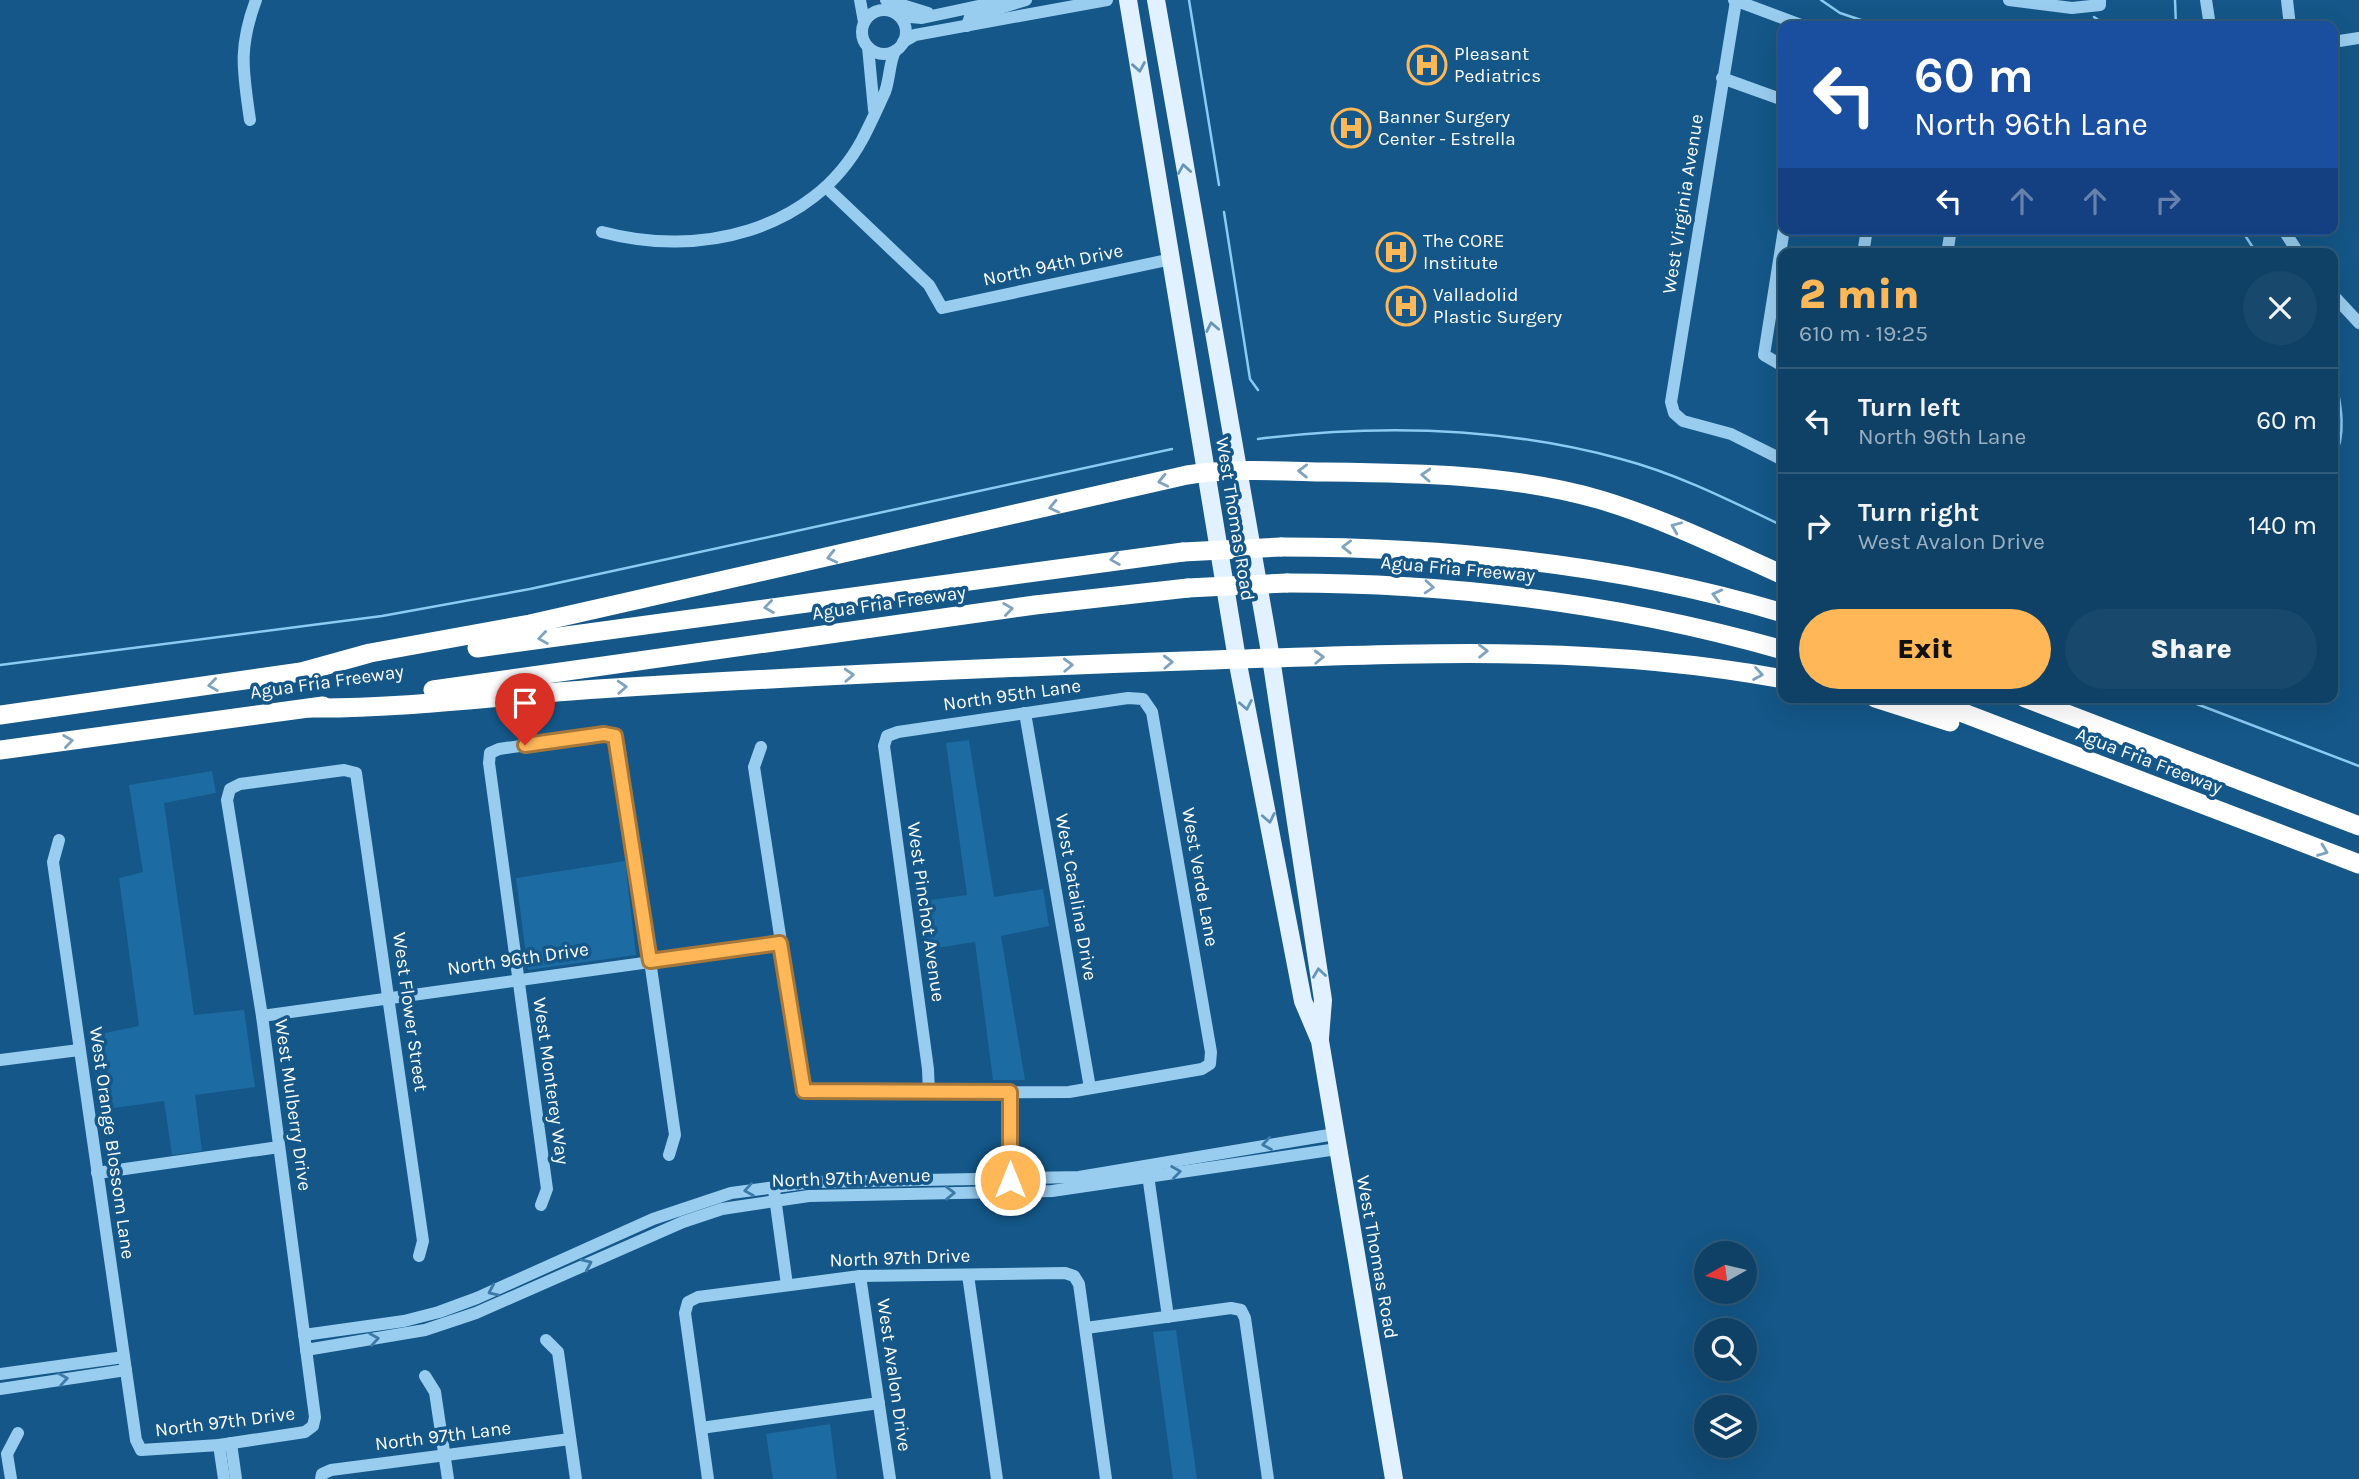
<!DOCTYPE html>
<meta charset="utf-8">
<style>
:root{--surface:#0f4166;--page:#18486c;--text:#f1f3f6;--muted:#9bafbf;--line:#2f5a7a;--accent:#ffb758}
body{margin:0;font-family:Karla,sans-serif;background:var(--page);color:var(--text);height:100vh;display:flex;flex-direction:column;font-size:26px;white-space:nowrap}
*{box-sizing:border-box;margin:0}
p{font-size:23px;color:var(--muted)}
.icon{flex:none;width:38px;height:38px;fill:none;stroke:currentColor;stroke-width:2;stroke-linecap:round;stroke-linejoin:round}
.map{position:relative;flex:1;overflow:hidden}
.sheet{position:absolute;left:1778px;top:248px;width:560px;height:455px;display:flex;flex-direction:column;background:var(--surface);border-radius:14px;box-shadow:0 7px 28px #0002,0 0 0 2px var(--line)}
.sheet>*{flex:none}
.hud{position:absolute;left:1778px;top:21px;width:560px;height:214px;border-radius:14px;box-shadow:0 7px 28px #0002,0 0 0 2px var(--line);background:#1a4fa0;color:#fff;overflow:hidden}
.needle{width:46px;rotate:262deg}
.controls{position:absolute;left:1694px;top:1241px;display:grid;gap:14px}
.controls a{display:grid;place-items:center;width:63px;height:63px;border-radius:50%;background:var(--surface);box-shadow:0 7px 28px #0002,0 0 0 2px var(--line);font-size:35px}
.pin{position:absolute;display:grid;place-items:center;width:60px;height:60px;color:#fff;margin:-72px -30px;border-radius:50% 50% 50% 0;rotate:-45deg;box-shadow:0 0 7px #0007}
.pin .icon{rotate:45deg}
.me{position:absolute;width:77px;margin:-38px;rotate:0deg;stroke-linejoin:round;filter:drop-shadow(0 0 5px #0008)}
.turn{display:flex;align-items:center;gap:24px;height:147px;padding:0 21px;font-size:32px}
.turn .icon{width:91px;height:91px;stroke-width:2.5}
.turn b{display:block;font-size:49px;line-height:60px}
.lanes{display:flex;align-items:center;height:66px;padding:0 21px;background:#0003;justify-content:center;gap:35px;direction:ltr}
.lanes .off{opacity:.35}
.round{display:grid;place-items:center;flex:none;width:74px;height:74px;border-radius:37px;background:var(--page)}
.head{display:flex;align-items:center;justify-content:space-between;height:119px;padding:0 21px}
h1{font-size:42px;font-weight:800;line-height:52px;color:var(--accent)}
.primary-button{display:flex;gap:14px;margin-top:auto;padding:14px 21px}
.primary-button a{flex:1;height:80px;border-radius:42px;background:var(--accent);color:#111;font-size:28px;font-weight:800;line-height:80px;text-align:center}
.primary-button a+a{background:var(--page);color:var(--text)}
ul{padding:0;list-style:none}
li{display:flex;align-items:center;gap:21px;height:105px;padding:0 21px;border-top:2px solid var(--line)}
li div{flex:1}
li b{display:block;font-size:26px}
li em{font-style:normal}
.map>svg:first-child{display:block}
.green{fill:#1c6ba2}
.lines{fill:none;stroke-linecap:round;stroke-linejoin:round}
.stream{stroke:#8bcaf3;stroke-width:2.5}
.minor{stroke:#99cdef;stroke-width:12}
.major{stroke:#e2f1ff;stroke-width:18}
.highway{stroke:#fff;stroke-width:19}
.highway-bridge{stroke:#fff;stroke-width:19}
.oneway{stroke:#6695b8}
.oneway2{stroke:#7ea3be}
.oneway3{stroke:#3c7aa7}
.route-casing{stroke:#a67739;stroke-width:18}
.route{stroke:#ffb758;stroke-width:12}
.labels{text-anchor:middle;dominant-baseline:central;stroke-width:7;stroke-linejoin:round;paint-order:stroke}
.poi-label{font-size:19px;fill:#fff;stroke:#145788;text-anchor:start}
.street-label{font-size:19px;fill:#fff;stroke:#145788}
</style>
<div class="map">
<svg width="2359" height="1479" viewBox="0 0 2359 1479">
<rect width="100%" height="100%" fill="#145788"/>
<g class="green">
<path d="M969 740 994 897 1043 889 1049 926 1001 936 1025 1080H993L975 942 923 950 916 902 967 895 946 743Z"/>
<path d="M212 771 216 793 164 803 194 1015 244 1010 255 1087 195 1095 202 1151 172 1155 164 1101 100 1110 90 1036 139 1026 119 878 143 872 129 785Z"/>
<path d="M625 861 636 955 528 970 516 878Z"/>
<path d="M1176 1330 1197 1479H1173L1153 1332Z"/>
<path d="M830 1424 837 1479H773L766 1434Z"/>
</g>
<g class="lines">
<g class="stream">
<path d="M1189 0 1219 185"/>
<path d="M1821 0 1840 13 1879 26"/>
<path d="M2175 0 2176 26"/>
<path d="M2094 17 2107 26"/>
<path d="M1224 212 1250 379 1258 390"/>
<path d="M2241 229 2257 254"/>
<path d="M2333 368C2339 397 2349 433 2333 460"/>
<path d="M1258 439C1378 424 1503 427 1621 459 1678 474 1731 501 1783 526"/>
<path d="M0 665 382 616 530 589 1172 449"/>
<path d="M2181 698 2359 766"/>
</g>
<g class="minor">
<path d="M860 0 864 22"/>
<path d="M886 0 928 13"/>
<path d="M1734 0 1804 26"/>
<path d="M2009 0 2072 8 2100 5V0"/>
<path d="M2206 0 2210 26"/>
<path d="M2287 0 2290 26"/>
<path d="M1736 1 1671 402 1674 413 1683 421 1731 434 1783 460"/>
<circle cx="884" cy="32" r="22"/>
<path d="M899 16 922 18 1007 0"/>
<path d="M967 26 970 17 1026 0"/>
<path d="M903 42 915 35 1107 0"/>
<path d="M2333 42 2359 38"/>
<path d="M868 47 874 110"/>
<path d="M1722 78 1783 100"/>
<path d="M250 120C243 71 238 48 256 0"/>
<path d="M827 188 929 285 942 308 1172 259"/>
<path d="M2283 229 2299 254"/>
<path d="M602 232C698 258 812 232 862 140 870 125 878 107 885 92 890 78 889 64 895 51"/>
<path d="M1863 254 1867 229"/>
<path d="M1947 254 1951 229"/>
<path d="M2333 295 2359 323"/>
<path d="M1783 366 1764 355 1784 229"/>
<path d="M1025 713 1090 1088"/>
<path d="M761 747 754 767 804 1091 815 1093 1069 1092 1202 1069 1210 1064 1211 1052 1152 712 1143 699 1128 698 898 732 887 736 884 746 928 1069 929 1093"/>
<path d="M59 840 53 862 136 1440 141 1450 219 1445 305 1432 313 1426 315 1417 262 1016 227 800 230 789 240 784 344 770 356 773 423 1241 419 1256"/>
<path d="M262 1016 780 944"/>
<path d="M0 1060 79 1050"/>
<path d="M1147 1168 1168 1317"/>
<path d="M97 1173 279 1147"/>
<path d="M1010 1186V1092"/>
<path d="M774 1190 787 1285"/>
<path d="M541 1205 547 1189 489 763 490 753 499 749 604 734 615 736 619 744 675 1135 669 1155"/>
<path d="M968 1275 997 1479"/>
<path d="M860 1276 890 1479"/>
<path d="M1086 1328 1231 1308 1241 1310 1245 1318 1268 1479"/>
<path d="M304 1335 404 1321 439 1312 477 1298 653 1219 731 1193 813 1182 1079 1177 1335 1134"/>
<path d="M546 1340 558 1352 576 1479"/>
<path d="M306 1350 425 1330 476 1313 683 1222 722 1209 809 1196 1052 1191 1337 1149"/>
<path d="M0 1374 124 1357"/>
<path d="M425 1376 435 1392 448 1479"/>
<path d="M0 1389 126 1370"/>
<path d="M701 1428 879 1403"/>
<path d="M231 1443 236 1479"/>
<path d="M219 1445 224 1479"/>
<path d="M11 1479 7 1454 18 1433"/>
<path d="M321 1479 322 1474 331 1470 570 1439"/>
<path d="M708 1479 685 1313 688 1302 698 1297 860 1276 1065 1273 1074 1276 1079 1284 1106 1479"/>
</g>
<g class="major">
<path d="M1128 0 1237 659 1303 1001 1320 1041 1394 1479"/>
<path d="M1156 0 1271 658 1323 1000 1320 1038"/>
</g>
<g class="highway">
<path d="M1281 547C1450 547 1621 564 1783 613"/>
<path d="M1287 583C1456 583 1621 604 1783 650"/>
<path d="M477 648 1183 552"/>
<path d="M305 671 370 653 530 624 1187 475C1233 468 1279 471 1326 472 1416 473 1513 474 1601 500 1664 519 1723 548 1783 575"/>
<path d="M433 690 1035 605 1188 588"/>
<path d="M1875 698 1950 722"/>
<path d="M1924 698 2359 864"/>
<path d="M2025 698 2359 826"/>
<path d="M310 708C406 709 502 695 598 689 803 676 1008 667 1214 660 1409 654 1589 643 1783 679"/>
<path d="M0 715 315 670"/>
<path d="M0 750 323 706"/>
</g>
<g class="highway-bridge">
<path d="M1183 552 1281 547"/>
<path d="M1188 588 1287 583"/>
</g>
</g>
<defs><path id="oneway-chevron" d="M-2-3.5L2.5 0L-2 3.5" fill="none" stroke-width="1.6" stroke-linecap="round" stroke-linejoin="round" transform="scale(1.75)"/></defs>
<g class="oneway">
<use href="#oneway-chevron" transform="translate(1139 67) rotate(80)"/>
<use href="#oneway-chevron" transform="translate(1184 169) rotate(-99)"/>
<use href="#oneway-chevron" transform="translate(1212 327) rotate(-101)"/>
<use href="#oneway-chevron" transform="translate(1246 705) rotate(79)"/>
<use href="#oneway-chevron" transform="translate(1269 818) rotate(79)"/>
<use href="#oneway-chevron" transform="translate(1319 973) rotate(-98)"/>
</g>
<g class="oneway2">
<use href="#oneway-chevron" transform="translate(1303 471) rotate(-179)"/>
<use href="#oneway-chevron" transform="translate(1426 475) rotate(-177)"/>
<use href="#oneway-chevron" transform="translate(1163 481) rotate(167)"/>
<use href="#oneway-chevron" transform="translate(1054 507) rotate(167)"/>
<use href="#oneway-chevron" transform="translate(1676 527) rotate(-157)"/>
<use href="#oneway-chevron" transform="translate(1347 547) rotate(-179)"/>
<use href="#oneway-chevron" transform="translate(832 557) rotate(167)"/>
<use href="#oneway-chevron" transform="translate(1115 559) rotate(172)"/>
<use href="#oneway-chevron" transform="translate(1429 587) rotate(4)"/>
<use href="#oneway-chevron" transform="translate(1717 595) rotate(-166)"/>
<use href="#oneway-chevron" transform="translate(769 607) rotate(172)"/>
<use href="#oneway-chevron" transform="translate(1008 609) rotate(-8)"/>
<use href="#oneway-chevron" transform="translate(543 638) rotate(172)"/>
<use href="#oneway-chevron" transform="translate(1483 651) rotate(-1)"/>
<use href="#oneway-chevron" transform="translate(1319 657) rotate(-2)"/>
<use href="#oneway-chevron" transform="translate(1168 662) rotate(-2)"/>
<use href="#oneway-chevron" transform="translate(1068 665) rotate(-2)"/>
<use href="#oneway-chevron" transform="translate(1758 674) rotate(9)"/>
<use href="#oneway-chevron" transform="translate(849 675) rotate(-3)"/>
<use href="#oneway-chevron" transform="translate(213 685) rotate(172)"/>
<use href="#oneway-chevron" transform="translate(622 687) rotate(-3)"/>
<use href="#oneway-chevron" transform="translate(68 741) rotate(-8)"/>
<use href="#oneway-chevron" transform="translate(2323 851) rotate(21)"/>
</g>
<g class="oneway3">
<use href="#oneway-chevron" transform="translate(1267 1144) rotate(171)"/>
<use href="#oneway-chevron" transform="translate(1176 1172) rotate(-8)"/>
<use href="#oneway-chevron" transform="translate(749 1190) rotate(171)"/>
<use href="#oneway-chevron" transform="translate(950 1193) rotate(-1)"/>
<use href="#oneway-chevron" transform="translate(587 1264) rotate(-24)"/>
<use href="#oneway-chevron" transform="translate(493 1291) rotate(156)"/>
<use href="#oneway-chevron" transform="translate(374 1339) rotate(-9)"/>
<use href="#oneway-chevron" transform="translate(63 1379) rotate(-9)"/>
</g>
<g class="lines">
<defs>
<path id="route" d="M525 745 604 734 615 736 650 961 780 943 804 1091 1010 1092V1180"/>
</defs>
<use href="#route" class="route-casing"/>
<use href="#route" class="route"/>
</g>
<defs>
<symbol id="hospital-ring" viewBox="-11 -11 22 22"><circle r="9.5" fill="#145788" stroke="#ffb758" stroke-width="1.5"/><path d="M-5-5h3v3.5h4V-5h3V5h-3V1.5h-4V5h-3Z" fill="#ffb758"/></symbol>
</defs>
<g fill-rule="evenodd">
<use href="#hospital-ring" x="1405" y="43" width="44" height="44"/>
<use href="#hospital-ring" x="1329" y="106" width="44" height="44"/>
<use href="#hospital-ring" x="1374" y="230" width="44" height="44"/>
<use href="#hospital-ring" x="1384" y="284" width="44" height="44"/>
</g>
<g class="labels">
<g class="poi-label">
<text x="1454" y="54">Pleasant<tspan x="1454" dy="22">Pediatrics</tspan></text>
<text x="1378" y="117">Banner Surgery<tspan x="1378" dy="22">Center - Estrella</tspan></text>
<text x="1423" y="241">The CORE<tspan x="1423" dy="22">Institute</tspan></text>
<text x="1433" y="295">Valladolid<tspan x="1433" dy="22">Plastic Surgery</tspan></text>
</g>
<g class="street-label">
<text transform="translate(1683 204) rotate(-81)">West Virginia Avenue</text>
<text transform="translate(1053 265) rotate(-12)">North 94th Drive</text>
<text transform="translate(1235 519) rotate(81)">West Thomas Road</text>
<text transform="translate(1458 569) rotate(5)">Agua Fria Freeway</text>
<text transform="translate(889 603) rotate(-8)">Agua Fria Freeway</text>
<text transform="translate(327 682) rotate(-8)">Agua Fria Freeway</text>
<text transform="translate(1012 695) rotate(-8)">North 95th Lane</text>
<text transform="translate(2149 761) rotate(21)">Agua Fria Freeway</text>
<text transform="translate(1200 877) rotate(80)">West Verde Lane</text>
<text transform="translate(1076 897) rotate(80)">West Catalina Drive</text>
<text transform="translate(926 912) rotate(82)">West Pinchot Avenue</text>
<text transform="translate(518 959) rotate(-8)">North 96th Drive</text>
<text transform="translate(410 1012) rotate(82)">West Flower Street</text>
<text transform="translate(551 1081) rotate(82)">West Monterey Way</text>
<text transform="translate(293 1105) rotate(82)">West Mulberry Drive</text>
<text transform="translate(112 1143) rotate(82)">West Orange Blossom Lane</text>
<text transform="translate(851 1178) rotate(-2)">North 97th Avenue</text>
<text transform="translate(1377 1257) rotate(80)">West Thomas Road</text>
<text transform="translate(900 1258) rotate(-2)">North 97th Drive</text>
<text transform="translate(894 1375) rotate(82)">West Avalon Drive</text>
<text transform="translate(225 1422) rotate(-7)">North 97th Drive</text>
<text transform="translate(443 1436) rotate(-7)">North 97th Lane</text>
</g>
</g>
</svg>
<div class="controls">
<a><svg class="needle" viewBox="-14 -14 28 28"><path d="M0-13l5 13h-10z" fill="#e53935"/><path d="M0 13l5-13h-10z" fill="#9bafbf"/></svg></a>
<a><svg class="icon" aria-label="search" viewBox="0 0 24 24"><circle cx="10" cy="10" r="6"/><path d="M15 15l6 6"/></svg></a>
<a><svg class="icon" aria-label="layers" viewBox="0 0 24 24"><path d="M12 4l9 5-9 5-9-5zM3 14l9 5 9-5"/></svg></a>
</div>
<div class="pin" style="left:525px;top:745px;background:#d93025"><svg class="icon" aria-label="arrive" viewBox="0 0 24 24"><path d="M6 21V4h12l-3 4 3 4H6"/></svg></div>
<svg class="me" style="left:1010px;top:1180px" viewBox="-20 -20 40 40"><circle r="17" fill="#ffb758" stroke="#fff" stroke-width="3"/><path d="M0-11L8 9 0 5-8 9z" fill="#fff"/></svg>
<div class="hud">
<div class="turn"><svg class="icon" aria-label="left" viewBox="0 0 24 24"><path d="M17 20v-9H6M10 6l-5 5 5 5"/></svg><div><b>60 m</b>North 96th Lane</div></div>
<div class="lanes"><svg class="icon" aria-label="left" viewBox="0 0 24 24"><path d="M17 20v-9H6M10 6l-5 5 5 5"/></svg><svg class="icon off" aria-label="ahead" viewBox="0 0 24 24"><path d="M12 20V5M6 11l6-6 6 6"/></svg><svg class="icon off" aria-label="ahead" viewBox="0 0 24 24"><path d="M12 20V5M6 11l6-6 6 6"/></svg><svg class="icon off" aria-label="right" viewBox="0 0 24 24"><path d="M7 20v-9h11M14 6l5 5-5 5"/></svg></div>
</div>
<section class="sheet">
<div class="head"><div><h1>2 min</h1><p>610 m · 19:25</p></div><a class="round"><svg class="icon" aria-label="close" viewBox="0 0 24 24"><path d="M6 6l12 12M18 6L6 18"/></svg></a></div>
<ul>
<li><svg class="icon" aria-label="left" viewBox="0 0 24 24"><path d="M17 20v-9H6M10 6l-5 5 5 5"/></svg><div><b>Turn left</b><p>North 96th Lane</p></div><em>60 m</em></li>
<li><svg class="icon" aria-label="right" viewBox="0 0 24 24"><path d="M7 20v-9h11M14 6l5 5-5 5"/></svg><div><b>Turn right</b><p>West Avalon Drive</p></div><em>140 m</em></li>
</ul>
<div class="primary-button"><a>Exit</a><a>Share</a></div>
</section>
</div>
